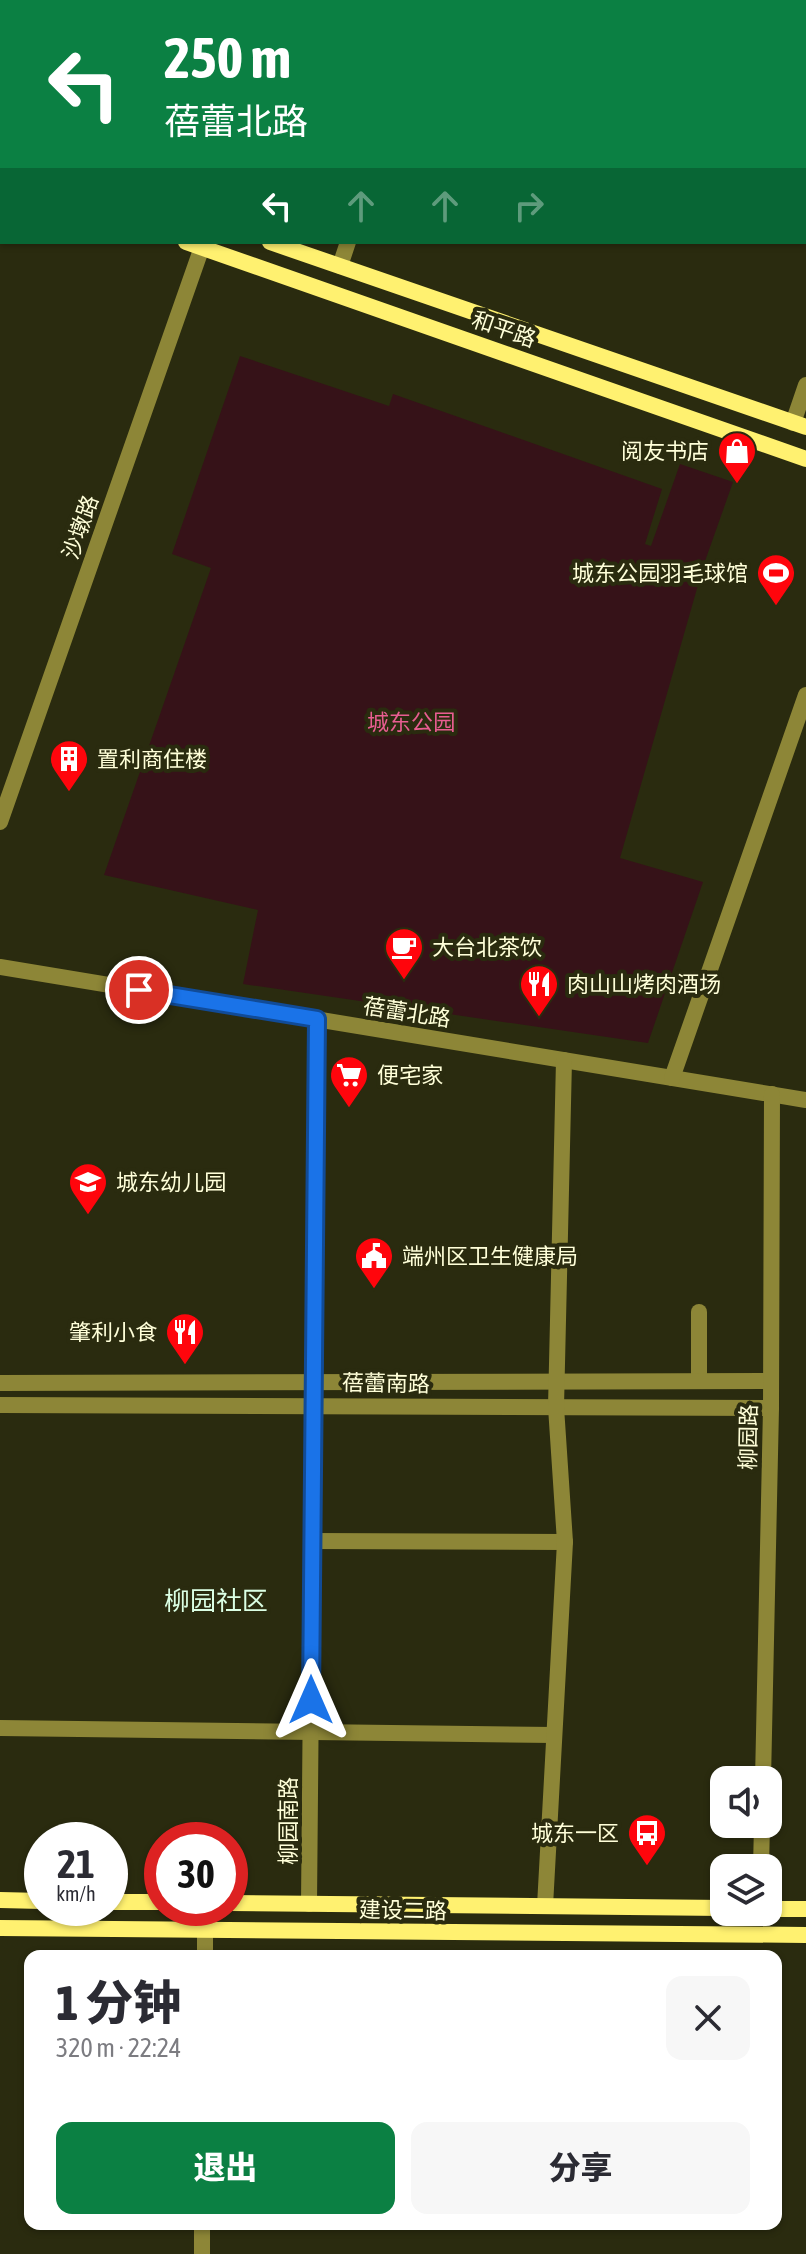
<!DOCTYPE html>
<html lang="zh">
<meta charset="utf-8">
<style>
:root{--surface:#fff;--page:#f7f7f7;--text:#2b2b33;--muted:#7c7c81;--accent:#0b8043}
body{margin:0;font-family:"Asap Condensed","Noto Sans SC",sans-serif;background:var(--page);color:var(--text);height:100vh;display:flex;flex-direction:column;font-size:30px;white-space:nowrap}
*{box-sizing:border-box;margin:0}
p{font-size:26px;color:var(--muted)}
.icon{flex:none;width:44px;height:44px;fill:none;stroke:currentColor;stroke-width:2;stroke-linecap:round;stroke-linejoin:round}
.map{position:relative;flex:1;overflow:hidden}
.details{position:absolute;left:24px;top:1950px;width:758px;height:280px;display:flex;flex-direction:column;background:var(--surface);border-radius:16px;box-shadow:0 2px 6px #0004}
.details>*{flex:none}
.top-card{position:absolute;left:0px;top:0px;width:806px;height:244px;box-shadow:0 2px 6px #0004;background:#0b8043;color:#fff;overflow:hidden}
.tools{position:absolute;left:710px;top:1766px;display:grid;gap:16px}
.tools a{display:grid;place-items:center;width:72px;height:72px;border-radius:16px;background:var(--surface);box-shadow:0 2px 6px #0004;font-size:40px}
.speed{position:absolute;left:24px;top:1822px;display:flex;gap:16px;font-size:40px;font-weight:700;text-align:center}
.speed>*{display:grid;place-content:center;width:104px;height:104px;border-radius:50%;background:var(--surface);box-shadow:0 2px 6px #0004;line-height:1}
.speed small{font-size:20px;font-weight:400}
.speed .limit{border:12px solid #d22;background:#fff;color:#111}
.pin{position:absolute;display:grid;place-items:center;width:68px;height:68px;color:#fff;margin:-34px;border:4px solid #fff;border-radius:50%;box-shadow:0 2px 8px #0007}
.me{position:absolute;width:88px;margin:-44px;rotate:0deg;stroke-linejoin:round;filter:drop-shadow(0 0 6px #0008)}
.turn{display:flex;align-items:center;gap:28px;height:168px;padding:0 32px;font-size:36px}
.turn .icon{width:104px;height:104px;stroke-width:2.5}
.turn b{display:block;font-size:56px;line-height:68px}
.lanes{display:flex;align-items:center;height:76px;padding:0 32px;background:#0003;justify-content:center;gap:40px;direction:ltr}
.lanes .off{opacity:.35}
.round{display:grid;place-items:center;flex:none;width:84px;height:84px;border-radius:16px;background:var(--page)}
.summary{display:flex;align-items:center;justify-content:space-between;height:136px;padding:0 32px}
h1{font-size:48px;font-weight:800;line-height:60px}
.primary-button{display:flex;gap:16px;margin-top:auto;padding:16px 32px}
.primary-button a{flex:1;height:92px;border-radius:16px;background:var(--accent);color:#fff;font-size:32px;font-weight:800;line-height:92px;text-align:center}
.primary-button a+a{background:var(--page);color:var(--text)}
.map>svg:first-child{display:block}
.green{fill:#361218}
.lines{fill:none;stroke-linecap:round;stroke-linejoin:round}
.minor{stroke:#8d8637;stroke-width:16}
.secondary{stroke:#fff170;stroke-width:16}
.route-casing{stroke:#114b97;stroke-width:20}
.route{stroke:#1a73e8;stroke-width:14}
.labels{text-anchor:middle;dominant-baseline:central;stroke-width:8;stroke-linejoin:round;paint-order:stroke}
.street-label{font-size:22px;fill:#ffffd9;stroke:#2a2b0f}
.poi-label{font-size:22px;fill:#ffffd9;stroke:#2a2b0f;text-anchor:start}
.park-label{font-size:22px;fill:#e85d91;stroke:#2a2b0f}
.quarter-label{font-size:26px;fill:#dbffe4;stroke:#2a2b0f}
</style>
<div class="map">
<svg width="806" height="2254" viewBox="0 0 806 2254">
<rect width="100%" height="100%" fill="#2a2b0f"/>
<path class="green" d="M240 356 389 406 393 394 662 489 645 544 651 546 680 464 733 482 704 564 620 858 703 882 648 1043 243 984 258 910 104 875 211 568 172 554Z"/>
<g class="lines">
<g class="minor">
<path d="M68 2V0"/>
<path d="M433 2V0"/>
<path d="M340 266 348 242"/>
<path d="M793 423 806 385"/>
<path d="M0 822 202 247"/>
<path d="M0 967 806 1100"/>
<path d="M672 1078 806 695"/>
<path d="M699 1381V1312"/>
<path d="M0 1383 771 1381"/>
<path d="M0 1405 771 1408"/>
<path d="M312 1541 565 1542"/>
<path d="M0 1728 554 1735"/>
<path d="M763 1780 771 1408 772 1094"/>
<path d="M761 1868 762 1824"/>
<path d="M309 1904 317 1019"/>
<path d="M545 1906 565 1542 556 1407 564 1060"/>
<path d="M205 1956V1930"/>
<path d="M202 2254V2224"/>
</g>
<g class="secondary">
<path d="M0 148 2 149"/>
<path d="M0 177 2 178"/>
<path d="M186 242 806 459"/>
<path d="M270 242 806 427"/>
<path d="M0 1900 42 1901"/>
<path d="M110 1902H162"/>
<path d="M230 1903 724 1908"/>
<path d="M768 1909H806"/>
<path d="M0 1928 806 1935"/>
</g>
</g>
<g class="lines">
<defs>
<path id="route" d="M139 990 317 1019 311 1700"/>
</defs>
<use href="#route" class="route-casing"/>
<use href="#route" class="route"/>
</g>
<defs>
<symbol id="shop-pin" viewBox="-11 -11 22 30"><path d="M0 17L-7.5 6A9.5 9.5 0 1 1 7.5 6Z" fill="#ff050c" stroke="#2a2b0f"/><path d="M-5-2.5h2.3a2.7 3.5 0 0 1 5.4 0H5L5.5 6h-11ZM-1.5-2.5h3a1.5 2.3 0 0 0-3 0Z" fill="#fff"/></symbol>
<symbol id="stadium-pin" viewBox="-11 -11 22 30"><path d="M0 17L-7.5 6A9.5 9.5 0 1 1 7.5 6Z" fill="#ff050c" stroke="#2a2b0f"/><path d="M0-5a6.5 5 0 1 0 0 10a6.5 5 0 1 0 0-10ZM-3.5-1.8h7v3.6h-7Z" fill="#fff"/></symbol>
<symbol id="building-pin" viewBox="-11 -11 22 30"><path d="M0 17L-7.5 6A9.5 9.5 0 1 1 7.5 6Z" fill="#ff050c" stroke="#2a2b0f"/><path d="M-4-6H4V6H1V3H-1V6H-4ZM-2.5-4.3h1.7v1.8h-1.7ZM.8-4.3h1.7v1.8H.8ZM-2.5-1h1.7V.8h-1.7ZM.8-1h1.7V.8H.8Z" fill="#fff"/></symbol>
<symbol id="cafe-pin" viewBox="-11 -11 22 30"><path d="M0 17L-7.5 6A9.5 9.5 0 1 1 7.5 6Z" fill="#ff050c" stroke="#2a2b0f"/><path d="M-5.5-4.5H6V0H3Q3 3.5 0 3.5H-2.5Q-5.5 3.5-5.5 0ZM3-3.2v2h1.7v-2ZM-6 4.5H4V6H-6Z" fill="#fff"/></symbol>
<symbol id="restaurant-pin" viewBox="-11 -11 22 30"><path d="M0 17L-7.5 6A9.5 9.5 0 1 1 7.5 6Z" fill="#ff050c" stroke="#2a2b0f"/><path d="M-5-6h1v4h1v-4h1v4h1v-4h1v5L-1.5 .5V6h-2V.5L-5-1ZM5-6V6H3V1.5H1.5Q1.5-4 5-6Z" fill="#fff"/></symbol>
<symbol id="supermarket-pin" viewBox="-11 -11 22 30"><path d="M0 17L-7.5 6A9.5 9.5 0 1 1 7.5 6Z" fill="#ff050c" stroke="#2a2b0f"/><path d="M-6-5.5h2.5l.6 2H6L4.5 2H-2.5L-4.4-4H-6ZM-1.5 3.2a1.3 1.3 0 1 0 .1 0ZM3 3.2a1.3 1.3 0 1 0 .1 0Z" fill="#fff"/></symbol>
<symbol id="school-pin" viewBox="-11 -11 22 30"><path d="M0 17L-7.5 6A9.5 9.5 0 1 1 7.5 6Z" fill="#ff050c" stroke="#2a2b0f"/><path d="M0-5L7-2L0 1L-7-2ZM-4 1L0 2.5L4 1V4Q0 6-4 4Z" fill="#fff"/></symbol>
<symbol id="civic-pin" viewBox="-11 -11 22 30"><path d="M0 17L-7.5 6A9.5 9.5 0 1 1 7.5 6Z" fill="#ff050c" stroke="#2a2b0f"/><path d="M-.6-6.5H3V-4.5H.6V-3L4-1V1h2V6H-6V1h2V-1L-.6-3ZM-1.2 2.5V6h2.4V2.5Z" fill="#fff"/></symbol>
<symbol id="bus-pin" viewBox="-11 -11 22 30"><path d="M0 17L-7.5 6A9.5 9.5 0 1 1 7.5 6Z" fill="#ff050c" stroke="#2a2b0f"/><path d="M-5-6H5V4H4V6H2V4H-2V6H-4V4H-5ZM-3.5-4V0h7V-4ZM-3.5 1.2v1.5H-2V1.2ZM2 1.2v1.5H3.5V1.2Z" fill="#fff"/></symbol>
</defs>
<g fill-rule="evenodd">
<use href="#shop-pin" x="715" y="429" width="44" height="60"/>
<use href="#stadium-pin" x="754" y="551" width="44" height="60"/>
<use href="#building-pin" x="47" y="737" width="44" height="60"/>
<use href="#cafe-pin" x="382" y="925" width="44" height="60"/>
<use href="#restaurant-pin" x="517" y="962" width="44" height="60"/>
<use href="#supermarket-pin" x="327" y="1053" width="44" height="60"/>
<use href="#school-pin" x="66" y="1160" width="44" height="60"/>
<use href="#civic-pin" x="352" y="1234" width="44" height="60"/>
<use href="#restaurant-pin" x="163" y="1310" width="44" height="60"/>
<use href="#bus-pin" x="625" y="1811" width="44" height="60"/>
</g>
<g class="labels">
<g class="street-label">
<text transform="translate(504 329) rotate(19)">和平路</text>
<text transform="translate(80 527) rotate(-71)">沙墩路</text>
<text transform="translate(407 1012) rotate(9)">蓓蕾北路</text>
<text transform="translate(386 1383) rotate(1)">蓓蕾南路</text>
<text transform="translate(748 1437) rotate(-89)">柳园路</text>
<text transform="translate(288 1821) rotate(-90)">柳园南路</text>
<text transform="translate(403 1910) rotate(1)">建设二路</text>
</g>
<g class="poi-label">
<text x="709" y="451" text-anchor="end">阅友书店</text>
<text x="748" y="573" text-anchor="end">城东公园羽毛球馆</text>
<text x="97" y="759">置利商住楼</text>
<text x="432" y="947">大台北茶饮</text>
<text x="567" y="984">肉山山烤肉酒场</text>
<text x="377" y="1075">便宅家</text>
<text x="116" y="1182">城东幼儿园</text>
<text x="402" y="1256">端州区卫生健康局</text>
<text x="157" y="1332" text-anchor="end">肇利小食</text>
<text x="619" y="1833" text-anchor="end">城东一区</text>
</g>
<g class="park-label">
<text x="411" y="722">城东公园</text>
</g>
<g class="quarter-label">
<text x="216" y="1601">柳园社区</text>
</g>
</g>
</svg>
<div class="tools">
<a><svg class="icon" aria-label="sound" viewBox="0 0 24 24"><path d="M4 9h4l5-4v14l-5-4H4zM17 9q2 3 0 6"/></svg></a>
<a><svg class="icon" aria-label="layers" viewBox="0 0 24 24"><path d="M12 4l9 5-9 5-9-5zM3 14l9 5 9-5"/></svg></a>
</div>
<div class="speed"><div>21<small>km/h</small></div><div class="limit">30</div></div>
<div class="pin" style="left:139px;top:990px;background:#d93025"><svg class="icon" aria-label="arrive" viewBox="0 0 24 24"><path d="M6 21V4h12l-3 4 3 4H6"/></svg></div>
<svg class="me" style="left:311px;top:1700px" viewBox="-20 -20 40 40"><path d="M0-17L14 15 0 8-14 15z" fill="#1a73e8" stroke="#fff" stroke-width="4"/></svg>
<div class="top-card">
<div class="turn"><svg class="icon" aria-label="left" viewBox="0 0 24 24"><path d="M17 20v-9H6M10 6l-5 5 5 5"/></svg><div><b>250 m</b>蓓蕾北路</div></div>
<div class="lanes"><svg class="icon" aria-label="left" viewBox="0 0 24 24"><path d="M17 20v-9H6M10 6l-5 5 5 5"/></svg><svg class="icon off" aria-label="ahead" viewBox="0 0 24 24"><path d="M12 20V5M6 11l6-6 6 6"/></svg><svg class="icon off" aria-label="ahead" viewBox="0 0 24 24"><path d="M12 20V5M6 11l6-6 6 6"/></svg><svg class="icon off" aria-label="right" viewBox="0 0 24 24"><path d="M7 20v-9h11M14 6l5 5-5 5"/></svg></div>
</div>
<section class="details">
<div class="summary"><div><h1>1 分钟</h1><p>320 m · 22:24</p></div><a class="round"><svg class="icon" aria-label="close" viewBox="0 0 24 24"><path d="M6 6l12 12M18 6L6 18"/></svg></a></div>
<div class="primary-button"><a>退出</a><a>分享</a></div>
</section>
</div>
